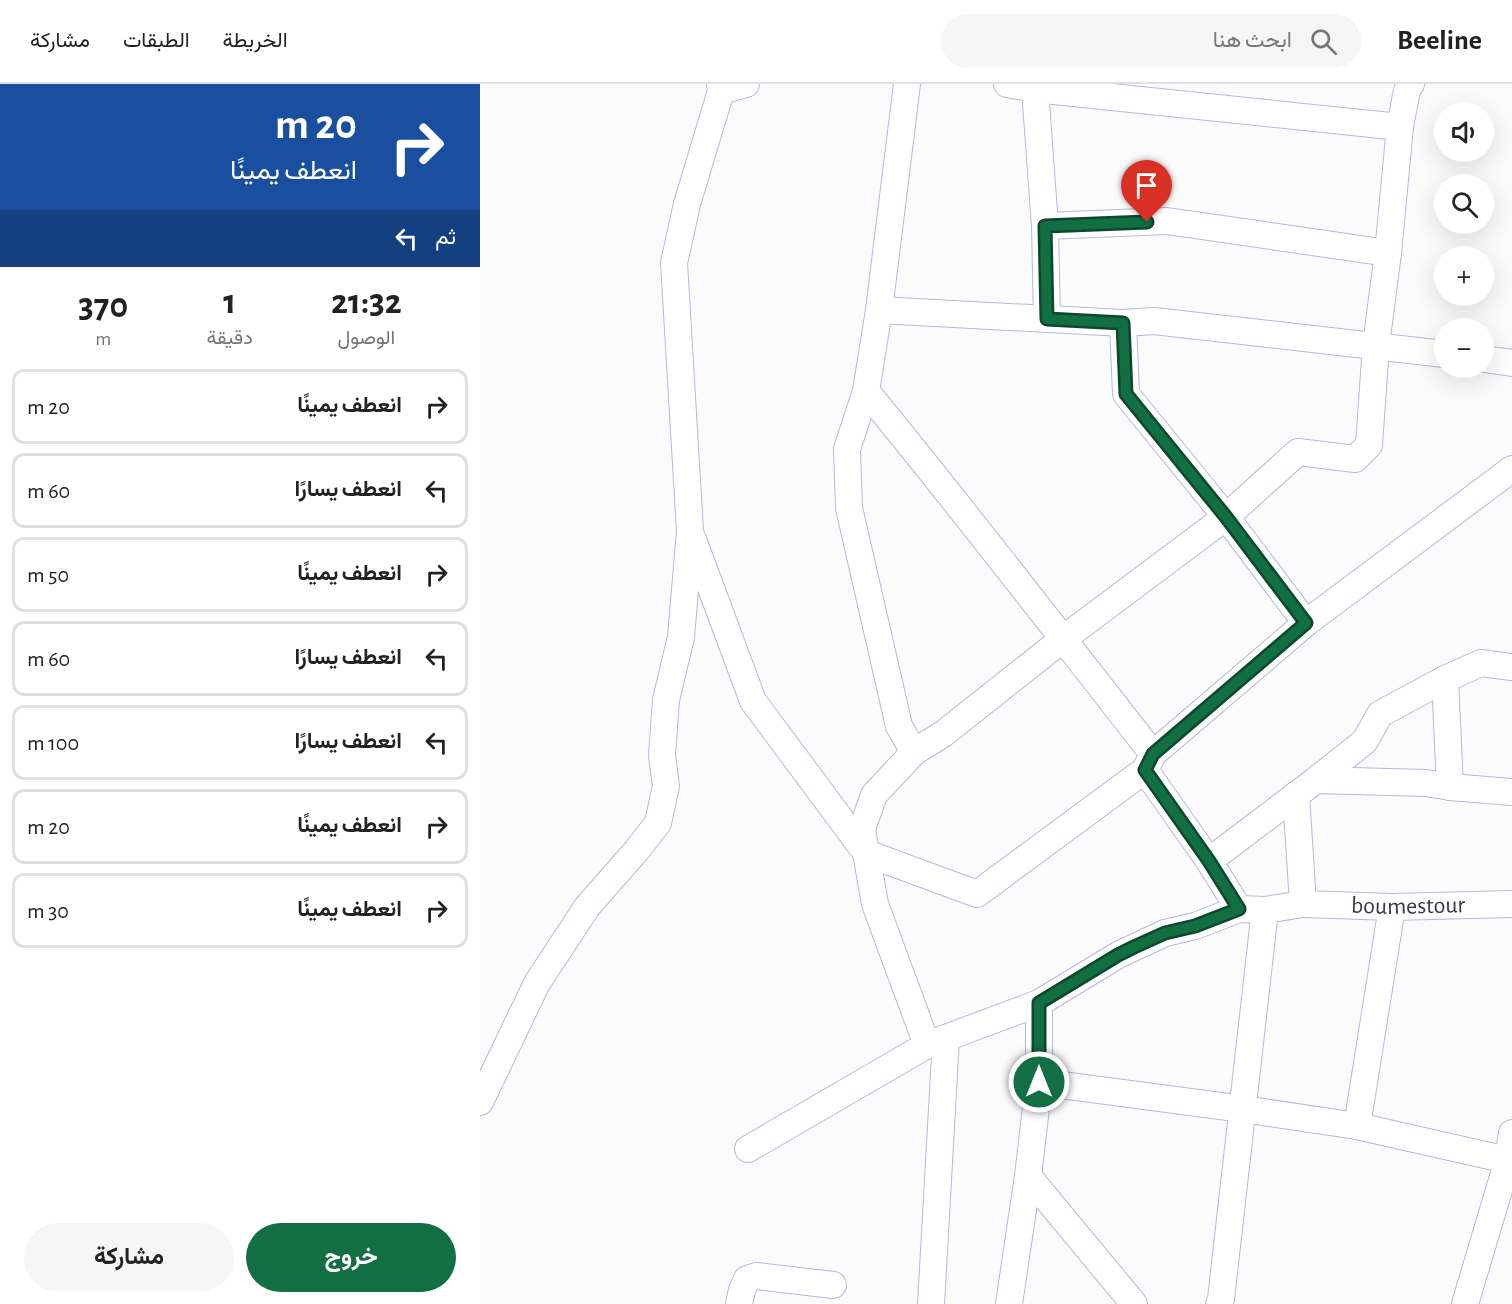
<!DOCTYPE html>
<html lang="ar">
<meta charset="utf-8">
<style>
:root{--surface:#fff;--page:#f6f6f6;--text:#222;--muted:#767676;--line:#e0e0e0;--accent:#126e43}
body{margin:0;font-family:"Alegreya Sans",Vazirmatn,sans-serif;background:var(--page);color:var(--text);direction:rtl;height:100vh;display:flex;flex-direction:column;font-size:22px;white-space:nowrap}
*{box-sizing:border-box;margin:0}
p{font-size:20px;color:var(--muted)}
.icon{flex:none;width:33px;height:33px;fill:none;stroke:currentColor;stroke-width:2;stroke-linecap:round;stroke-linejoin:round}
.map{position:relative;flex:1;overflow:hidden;direction:ltr}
.drawer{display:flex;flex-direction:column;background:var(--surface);width:480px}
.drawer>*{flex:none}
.guide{background:#1a4fa0;color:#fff;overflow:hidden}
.controls{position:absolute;left:954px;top:18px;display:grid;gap:12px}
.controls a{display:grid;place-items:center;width:60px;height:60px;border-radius:50%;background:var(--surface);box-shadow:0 6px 24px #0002;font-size:30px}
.pin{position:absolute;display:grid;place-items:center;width:51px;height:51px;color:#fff;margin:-62px -26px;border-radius:50% 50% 50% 0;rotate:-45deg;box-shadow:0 0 6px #0007}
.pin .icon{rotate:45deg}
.me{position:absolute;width:66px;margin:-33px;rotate:0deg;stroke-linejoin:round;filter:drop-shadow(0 0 4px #0008)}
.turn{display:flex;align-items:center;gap:21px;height:126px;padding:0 24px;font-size:27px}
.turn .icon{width:78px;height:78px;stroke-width:2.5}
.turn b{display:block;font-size:42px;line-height:51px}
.then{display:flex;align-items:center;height:57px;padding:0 24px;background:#0003;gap:12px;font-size:22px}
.eta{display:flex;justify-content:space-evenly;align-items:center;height:102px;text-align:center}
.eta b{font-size:36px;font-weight:700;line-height:42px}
.cta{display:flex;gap:12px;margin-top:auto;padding:12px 24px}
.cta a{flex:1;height:69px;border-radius:36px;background:var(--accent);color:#fff;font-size:24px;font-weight:700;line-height:69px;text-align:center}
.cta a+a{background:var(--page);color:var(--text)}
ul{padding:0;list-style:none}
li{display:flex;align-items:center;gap:18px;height:75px;margin:0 12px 9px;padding:0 12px;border:3px solid var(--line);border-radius:12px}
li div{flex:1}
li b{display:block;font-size:22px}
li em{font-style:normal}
header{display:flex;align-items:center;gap:36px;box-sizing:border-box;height:84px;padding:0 30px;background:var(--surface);border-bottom:2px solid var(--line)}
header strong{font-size:28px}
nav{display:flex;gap:33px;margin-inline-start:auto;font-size:21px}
.search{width:420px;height:54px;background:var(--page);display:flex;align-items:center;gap:15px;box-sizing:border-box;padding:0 21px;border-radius:33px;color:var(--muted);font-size:22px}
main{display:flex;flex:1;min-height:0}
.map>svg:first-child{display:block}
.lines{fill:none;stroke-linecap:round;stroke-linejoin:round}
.minor-casing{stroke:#b5b9db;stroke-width:28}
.minor{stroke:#fff;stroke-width:26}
.route-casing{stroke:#0c482c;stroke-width:15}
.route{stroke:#126e43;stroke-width:10}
.labels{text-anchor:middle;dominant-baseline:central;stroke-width:4.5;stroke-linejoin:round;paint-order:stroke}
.street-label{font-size:24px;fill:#373846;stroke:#fff}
</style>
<header>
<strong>Beeline</strong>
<div class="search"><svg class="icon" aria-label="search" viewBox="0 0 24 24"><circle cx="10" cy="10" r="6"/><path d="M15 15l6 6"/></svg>ابحث هنا</div>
<nav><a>الخريطة</a><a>الطبقات</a><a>مشاركة</a></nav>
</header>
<main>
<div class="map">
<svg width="1032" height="1220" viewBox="0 0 1032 1220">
<rect width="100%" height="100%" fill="#fbfbfb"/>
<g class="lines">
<defs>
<g id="minor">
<path d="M527 0 555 5"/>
<path d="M241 7 266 0"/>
<path d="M565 142 687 137 908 169"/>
<path d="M399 226 427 0"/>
<path d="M567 235 565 142 555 5 920 43 926 11 929 1 931 0"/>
<path d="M643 239 674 237 964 270"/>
<path d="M1004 275 1032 279"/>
<path d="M386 307 367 365 369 424 419 642 434 668 463 650 583 555 746 433 646 310 643 239 399 226 386 307C484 426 578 549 673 670"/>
<path d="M1032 385 826 539 673 670 665 686 729 777 836 696 885 657 900 630 965 595 1001 579 1032 583"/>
<path d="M212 453 273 617 386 769 395 820 447 961 268 1065"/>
<path d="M826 539 746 433 818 368 875 375 889 361 896 261 908 169 920 43"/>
<path d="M965 595 970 703"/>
<path d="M434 668 394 711 382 745 386 769 497 810 665 686"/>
<path d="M836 696 946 699 970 703 1032 708"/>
<path d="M729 777 759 825"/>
<path id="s1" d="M823 820 912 823 1032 820"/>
<path d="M447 961 559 919 638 871 685 849 715 842 759 825 785 826"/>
<path d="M559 998 763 1025 877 1042 912 823"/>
<path d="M0 1018 57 899 107 823 157 766 178 739 186 702 182 671 186 616 201 553 210 447 194 179 207 120 241 7 240 0"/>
<path d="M877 1042 1032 1077"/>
<path d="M548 1092 654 1220"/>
<path d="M259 1220 262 1206 267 1195 276 1192 353 1201"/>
<path d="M451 1220 466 954"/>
<path d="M529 1220 548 1092 559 998V919"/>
<path d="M739 1220 741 1215 785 826 823 820 816 711"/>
<path d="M985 1220 1028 1076 1032 1049"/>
</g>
</defs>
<use href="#minor" class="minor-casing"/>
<use href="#minor" class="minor"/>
</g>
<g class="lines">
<defs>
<path id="route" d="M559 998V919L638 871 654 863 685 849 715 842 759 825 729 777 665 686 673 670 826 539 746 433 646 310 643 239 567 235 565 142 667 138"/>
</defs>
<use href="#route" class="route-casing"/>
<use href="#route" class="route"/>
</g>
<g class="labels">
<g class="street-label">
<text stroke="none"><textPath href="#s1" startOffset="105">boumestour</textPath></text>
</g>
</g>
</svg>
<div class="controls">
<a><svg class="icon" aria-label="sound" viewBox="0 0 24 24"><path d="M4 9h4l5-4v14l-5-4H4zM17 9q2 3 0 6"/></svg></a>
<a><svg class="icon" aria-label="search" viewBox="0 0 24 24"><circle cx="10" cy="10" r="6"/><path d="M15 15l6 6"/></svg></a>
<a>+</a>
<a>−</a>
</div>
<div class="pin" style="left:667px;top:138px;background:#d93025"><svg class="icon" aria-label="arrive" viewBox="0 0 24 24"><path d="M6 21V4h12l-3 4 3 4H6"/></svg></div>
<svg class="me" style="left:559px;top:998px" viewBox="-20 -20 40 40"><circle r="17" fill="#126e43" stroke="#fff" stroke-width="3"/><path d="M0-11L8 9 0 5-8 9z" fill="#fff"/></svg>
</div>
<section class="drawer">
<div class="guide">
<div class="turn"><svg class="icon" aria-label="right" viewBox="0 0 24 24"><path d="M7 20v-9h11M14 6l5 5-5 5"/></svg><div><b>20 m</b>انعطف يمينًا</div></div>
<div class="then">ثم<svg class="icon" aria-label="left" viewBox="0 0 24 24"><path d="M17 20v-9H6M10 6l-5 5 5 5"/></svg></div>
</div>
<div class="eta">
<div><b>21:32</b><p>الوصول</p></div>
<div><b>1</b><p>دقيقة</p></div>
<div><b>370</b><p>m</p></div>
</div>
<ul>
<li><svg class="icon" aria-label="right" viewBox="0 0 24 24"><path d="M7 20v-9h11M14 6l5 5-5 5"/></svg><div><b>انعطف يمينًا</b></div><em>20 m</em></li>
<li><svg class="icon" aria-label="left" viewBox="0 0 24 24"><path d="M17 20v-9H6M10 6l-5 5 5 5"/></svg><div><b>انعطف يسارًا</b></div><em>60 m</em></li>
<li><svg class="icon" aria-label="right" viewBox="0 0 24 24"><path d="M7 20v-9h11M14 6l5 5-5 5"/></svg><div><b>انعطف يمينًا</b></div><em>50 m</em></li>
<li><svg class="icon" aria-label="left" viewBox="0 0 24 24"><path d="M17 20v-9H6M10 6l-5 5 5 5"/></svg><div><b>انعطف يسارًا</b></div><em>60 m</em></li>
<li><svg class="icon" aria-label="left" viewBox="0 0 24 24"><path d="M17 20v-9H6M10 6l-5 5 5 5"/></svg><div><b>انعطف يسارًا</b></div><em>100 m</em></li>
<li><svg class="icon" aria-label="right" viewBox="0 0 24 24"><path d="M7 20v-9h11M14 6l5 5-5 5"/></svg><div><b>انعطف يمينًا</b></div><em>20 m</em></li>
<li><svg class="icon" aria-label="right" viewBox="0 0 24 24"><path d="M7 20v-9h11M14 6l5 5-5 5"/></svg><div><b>انعطف يمينًا</b></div><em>30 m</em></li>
</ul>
<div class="cta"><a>خروج</a><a>مشاركة</a></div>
</section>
</main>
